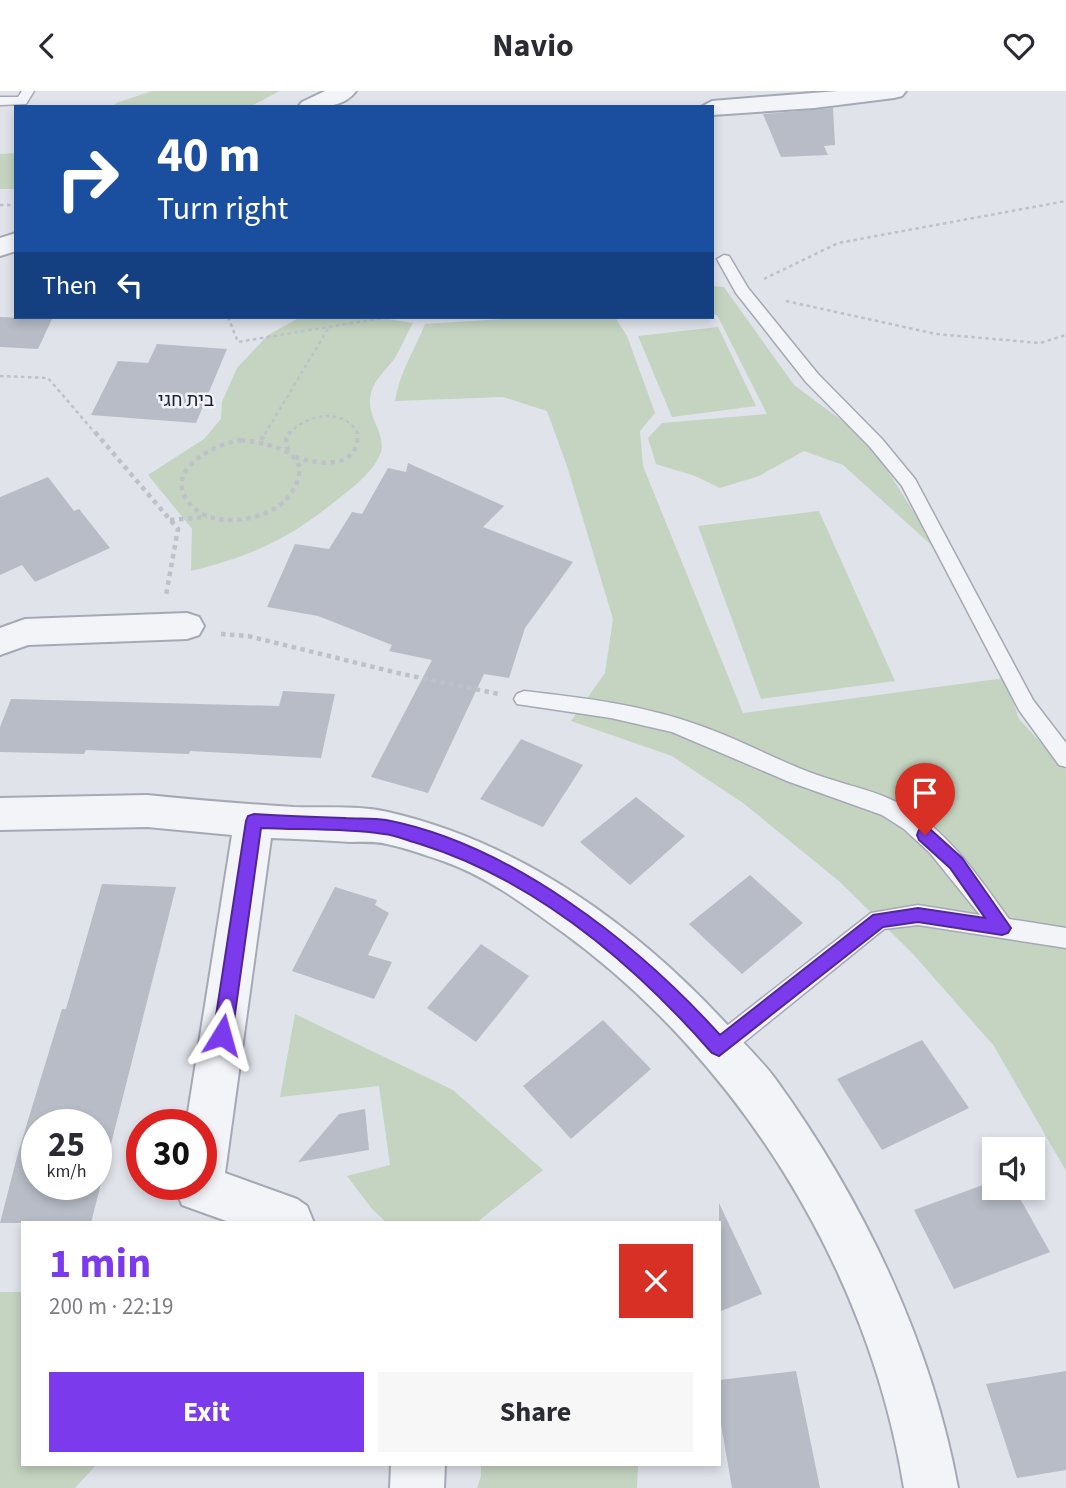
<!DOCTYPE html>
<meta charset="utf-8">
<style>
:root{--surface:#fff;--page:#f7f7f7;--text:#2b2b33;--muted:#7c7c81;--accent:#7c3aed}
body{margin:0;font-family:"Source Sans 3",Heebo,sans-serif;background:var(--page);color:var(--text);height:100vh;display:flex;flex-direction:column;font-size:26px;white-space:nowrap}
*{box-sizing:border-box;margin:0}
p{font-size:23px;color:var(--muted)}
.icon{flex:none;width:38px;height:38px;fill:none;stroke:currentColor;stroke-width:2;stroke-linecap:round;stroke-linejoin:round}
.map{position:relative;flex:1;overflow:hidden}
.details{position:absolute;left:21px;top:1130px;width:700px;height:245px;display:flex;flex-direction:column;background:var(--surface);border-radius:0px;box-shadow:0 4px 10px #0003}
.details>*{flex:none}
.hud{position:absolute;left:14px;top:14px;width:700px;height:214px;border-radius:0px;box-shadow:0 4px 10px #0003;background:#1a4fa0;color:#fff;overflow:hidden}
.controls{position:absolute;left:982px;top:1046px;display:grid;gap:14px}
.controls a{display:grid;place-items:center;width:63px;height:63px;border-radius:0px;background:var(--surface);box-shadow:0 4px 10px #0003;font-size:35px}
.speed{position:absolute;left:21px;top:1018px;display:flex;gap:14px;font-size:35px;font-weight:700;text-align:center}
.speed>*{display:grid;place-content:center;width:91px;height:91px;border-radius:50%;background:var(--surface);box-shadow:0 4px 10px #0003;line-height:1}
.speed small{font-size:18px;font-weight:400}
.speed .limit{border:10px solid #d22;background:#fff;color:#111}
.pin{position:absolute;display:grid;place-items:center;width:60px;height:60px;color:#fff;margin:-72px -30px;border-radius:50% 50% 50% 0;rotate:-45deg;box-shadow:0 0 7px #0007}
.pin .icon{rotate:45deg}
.me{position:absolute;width:77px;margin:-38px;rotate:8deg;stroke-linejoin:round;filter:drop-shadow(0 0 5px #0008)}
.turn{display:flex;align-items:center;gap:24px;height:147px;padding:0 28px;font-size:32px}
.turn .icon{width:91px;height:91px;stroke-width:2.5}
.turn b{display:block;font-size:49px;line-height:60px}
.then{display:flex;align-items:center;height:66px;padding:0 28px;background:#0003;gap:14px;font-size:26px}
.round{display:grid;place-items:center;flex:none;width:74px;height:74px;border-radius:0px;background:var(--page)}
.head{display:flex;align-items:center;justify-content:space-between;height:119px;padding:0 28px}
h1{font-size:42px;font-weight:700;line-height:52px;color:var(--accent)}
.action{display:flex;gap:14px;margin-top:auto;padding:14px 28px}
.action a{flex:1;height:80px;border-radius:0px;background:var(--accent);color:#fff;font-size:28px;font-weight:700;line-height:80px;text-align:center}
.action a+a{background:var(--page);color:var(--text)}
header{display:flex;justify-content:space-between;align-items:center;height:91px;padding:0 28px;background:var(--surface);font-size:32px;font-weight:700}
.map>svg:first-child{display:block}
.green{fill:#c4d4c1}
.building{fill:#b7bcc7;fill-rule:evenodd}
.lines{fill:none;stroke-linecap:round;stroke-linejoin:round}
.lane-casing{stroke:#a5a9b4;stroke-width:3}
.street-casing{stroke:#a5a9b4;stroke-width:4}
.path-far1{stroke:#bec1c9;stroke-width:2.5;stroke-dasharray:3.5 3.5;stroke-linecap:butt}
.path{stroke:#bec1c9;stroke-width:4.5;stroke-dasharray:4.5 4.5;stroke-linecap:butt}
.lane{fill:#f3f4f8;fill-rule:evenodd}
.street{fill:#f3f4f8;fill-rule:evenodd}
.route{fill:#7c3aed;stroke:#51269a;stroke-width:2}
.labels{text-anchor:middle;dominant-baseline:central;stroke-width:5;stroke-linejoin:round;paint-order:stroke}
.far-quarter-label{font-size:19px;fill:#1a2133;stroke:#f0f2f7}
</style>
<header><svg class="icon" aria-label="back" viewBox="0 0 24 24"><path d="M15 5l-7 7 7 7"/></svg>Navio<svg class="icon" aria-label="heart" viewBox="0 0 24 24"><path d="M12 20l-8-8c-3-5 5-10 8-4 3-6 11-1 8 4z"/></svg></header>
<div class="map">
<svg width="1066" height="1397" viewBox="0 0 1066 1397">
<rect width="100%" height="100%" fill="#e0e3ea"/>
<g class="green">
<path d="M152 0H280L249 16H113L116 12Z"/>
<path d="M16 62V98H0V63Z"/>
<path d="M712 195 724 196 794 294 868 349 940 462 843 374 804 360 759 385 720 397 695 385 656 373 648 347 662 332 767 323 717 224H712Z"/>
<path d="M333 226H376L413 232C407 242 402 255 396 265 386 281 371 289 370 310 369 329 389 347 379 366 370 384 353 396 338 408 288 449 253 464 191 480L192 438 148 384 204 348 221 328 222 311 237 277 268 244 297 228Z"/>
<path d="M535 226H615L627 245 655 322 640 340 643 375 743 622 1005 587 1019 628 1066 679V1080L994 955 913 863 840 791 743 712 672 665 571 630 605 582 613 528 567 375 547 320 503 306 395 310C399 283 415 258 425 233Z"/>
<path d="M718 236 756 315 672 326 638 245Z"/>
<path d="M819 420 895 590 761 608 698 435Z"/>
<path d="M295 923 453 999 543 1079 476 1132H387L372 1118 347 1085 390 1074 379 995 280 1006Z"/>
<path d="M0 1201H23V1374H96L75 1397H0Z"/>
<path d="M481 1374H638L637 1397H477L481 1385Z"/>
</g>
<g class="building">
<path d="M833 17 835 54 824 55 828 64 781 66 763 23Z"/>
<path d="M0 226 52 228 38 258 0 256Z"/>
<path d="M157 253 227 258 196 332 91 324 118 270 148 272Z"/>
<path d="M408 372 504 415 483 436 573 471 525 537 509 587 484 583 428 702 371 686 432 569 389 560 392 554 318 525 267 516 295 453 329 458 352 421 362 423 388 377 406 381Z"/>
<path d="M48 386 74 420 79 418 110 457 35 491 22 474 0 484V406Z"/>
<path d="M283 600 335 603 321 667 190 660 189 663 86 659 84 663 0 661V636L11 608 279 615Z"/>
<path d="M521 648 583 674 543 736 480 708Z"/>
<path d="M636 706 685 745 630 794 580 751Z"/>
<path d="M750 784 803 832 742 883 689 833Z"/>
<path d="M102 793 176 796 91 1132H0L18 1062 62 918H66ZM37 1034H96V1094H37Z"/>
<path d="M335 796 377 809 375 814 389 822 368 864 392 871 374 908 292 880Z"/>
<path d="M481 853 529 885 476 951 427 917Z"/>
<path d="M603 929 651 978 571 1048 523 995Z"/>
<path d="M922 949 969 1017 882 1059 837 988Z"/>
<path d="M365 1018 369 1059 298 1071 339 1023Z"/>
<path d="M994 1090V1097H1014L1050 1161 954 1198 914 1119Z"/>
<path d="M719 1112 762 1203 719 1221Z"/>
<path d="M796 1280 820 1397H732L719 1322V1289Z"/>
<path d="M1066 1280V1379L1017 1387 986 1293Z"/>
</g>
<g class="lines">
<defs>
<g id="lane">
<path d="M22 0H34L26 13 0 14V6H18Z"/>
<path d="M724 164 729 165 748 197 818 283 882 348 915 388 1033 609 1066 652V676L1059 674 1019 619 902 395 870 356 806 291 736 202 717 168Z"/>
<path d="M524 600C585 607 644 614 701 635 738 648 773 667 809 681 842 694 879 699 909 718 951 744 981 789 1009 828L1066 837V857L918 834 884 838 728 964 719 967 710 964 707 956 710 948 871 822 918 814 980 824 930 762 904 738 882 724 787 690 672 641 611 627 517 613 514 608 517 603Z"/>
</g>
<g id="street">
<path d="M325 0H356C343 18 318 16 298 16L302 11Z"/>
<path d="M838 0H906L902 5 894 7 814 17 712 24V16H701L712 10Z"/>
<path d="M16 142V160L0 165V147Z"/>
<path d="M187 522 199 526 204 535 199 544 187 548 28 554 0 564V537L25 528Z"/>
<path d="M147 704C196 709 245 713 294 716 324 717 359 714 388 721 523 752 639 837 731 938 745 954 761 969 774 986 862 1107 931 1250 958 1397H904C869 1179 739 969 561 840 524 813 486 785 443 770 425 764 406 757 387 753 376 750 362 751 350 751 324 749 298 748 271 747L225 1082 297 1108 307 1115 314 1132H232L182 1114 175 1097 177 1094H201V1034H186L232 744 147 736 0 739V707Z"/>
<path d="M391 1374H445L444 1397H390Z"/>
</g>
</defs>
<use href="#lane" class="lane-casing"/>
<use href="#street" class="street-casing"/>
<g class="path-far1">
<path d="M0 114H16"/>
<path d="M764 188 838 152 1066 110"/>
<path d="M786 210 936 243 1040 252 1066 244"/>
<path d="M228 226 238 251 388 226"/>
<path d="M0 285 48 287 96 343"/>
<path d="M265 343 329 236"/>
<path d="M289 343C305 323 346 316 358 343"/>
</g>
<g class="path">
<path d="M95 341 178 438 166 504"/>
<path d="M241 349C261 352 308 357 298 388 295 398 289 407 280 414 257 431 211 437 191 414 160 380 214 353 241 349Z"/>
<path d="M261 349 266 341"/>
<path d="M288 360 286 347 290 341"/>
<path d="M295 366C318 374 361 379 357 341"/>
<path d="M170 429 207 426"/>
<path d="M221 543 248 545 402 583 499 603"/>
</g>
<use href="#lane" class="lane"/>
<use href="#street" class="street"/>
</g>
<path class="route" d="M254 723C284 725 314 726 344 727 358 728 373 727 386 729 511 753 637 852 720 944L873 824 918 817 985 827 950 777 919 749 917 744 919 739H931L962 767 1011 837 1008 842 1002 844 918 831 883 836 719 965 712 962C634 873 535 789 420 753 408 750 396 744 384 743 344 737 301 739 261 737L232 944 229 950 222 953 216 950 213 944 246 730 248 725Z"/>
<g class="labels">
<g class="far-quarter-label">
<text x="186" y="309">בית חגי</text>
</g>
</g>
</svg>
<div class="controls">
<a><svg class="icon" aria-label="sound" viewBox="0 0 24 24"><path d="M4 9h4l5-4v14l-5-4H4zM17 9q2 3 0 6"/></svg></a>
</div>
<div class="speed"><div>25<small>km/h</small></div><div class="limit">30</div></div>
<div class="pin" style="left:925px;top:744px;background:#d93025"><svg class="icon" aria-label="arrive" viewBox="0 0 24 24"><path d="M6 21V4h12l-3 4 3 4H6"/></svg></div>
<svg class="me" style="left:222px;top:944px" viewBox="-20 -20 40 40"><path d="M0-17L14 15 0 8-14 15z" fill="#7c3aed" stroke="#fff" stroke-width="4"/></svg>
<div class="hud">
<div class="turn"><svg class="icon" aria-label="right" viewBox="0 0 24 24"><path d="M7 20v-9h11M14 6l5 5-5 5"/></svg><div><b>40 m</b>Turn right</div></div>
<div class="then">Then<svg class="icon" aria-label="left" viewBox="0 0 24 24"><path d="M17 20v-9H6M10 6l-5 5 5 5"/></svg></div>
</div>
<section class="details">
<div class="head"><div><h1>1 min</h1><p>200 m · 22:19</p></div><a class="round" style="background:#d93025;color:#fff"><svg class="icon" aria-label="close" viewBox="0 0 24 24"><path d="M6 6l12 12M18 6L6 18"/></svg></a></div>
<div class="action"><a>Exit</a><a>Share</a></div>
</section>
</div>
